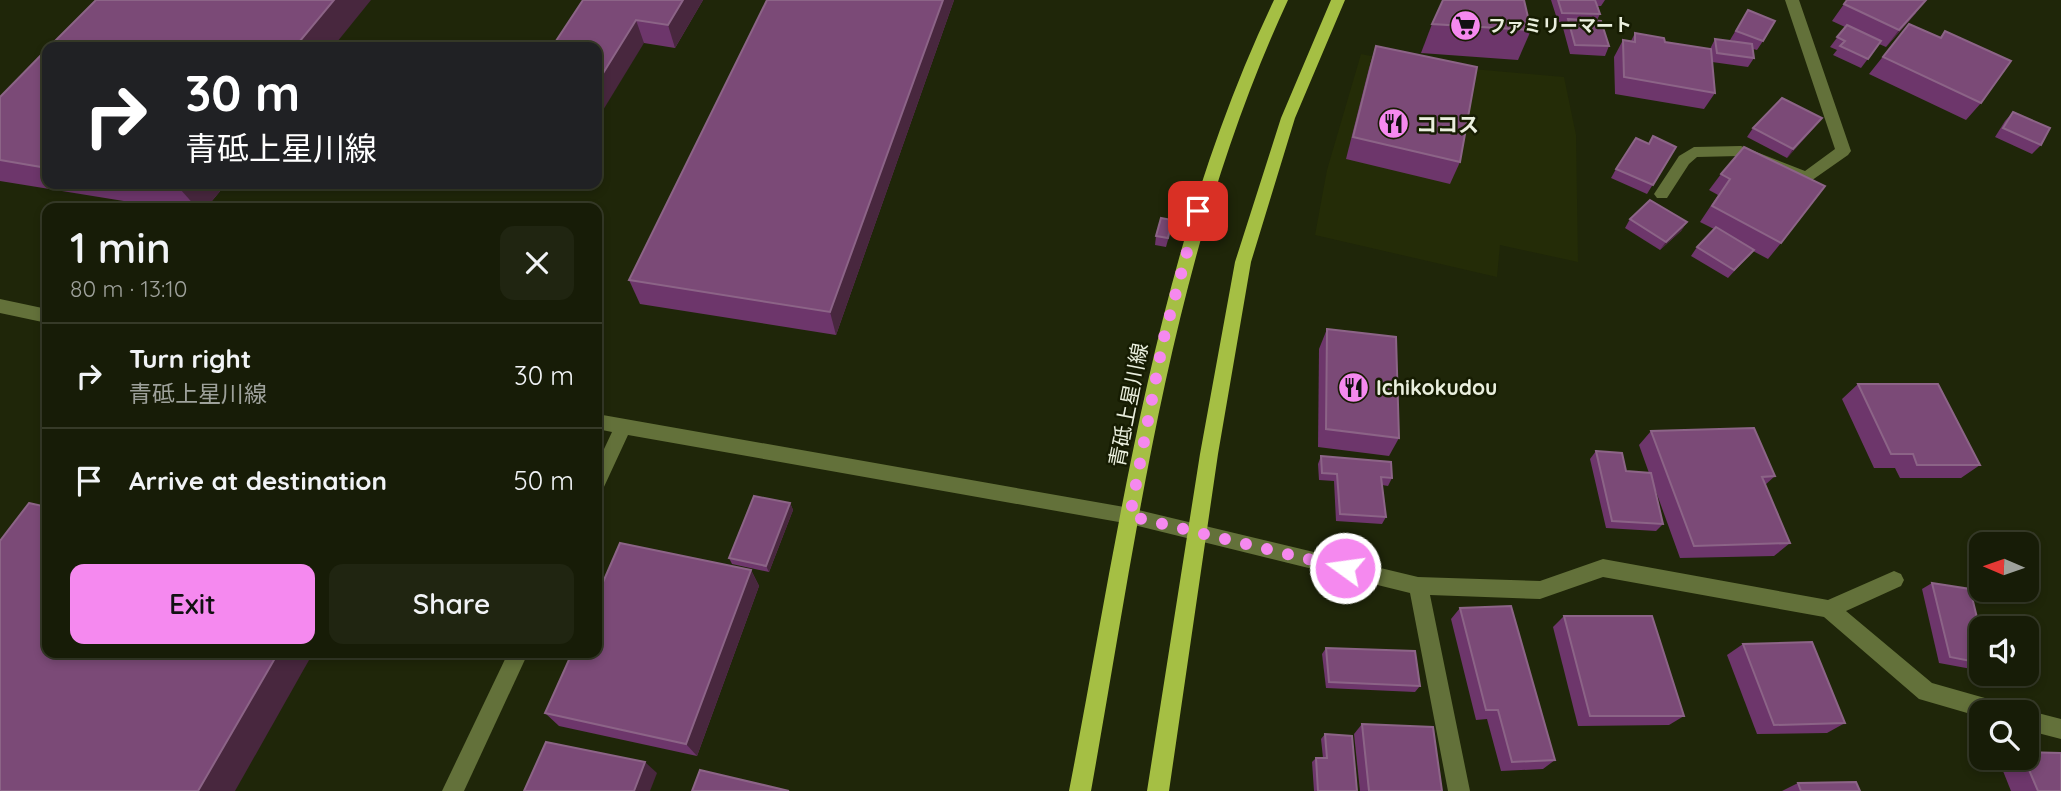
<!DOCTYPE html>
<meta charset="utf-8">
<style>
:root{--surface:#171c07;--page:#202511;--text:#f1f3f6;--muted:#9ea19b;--line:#363a28;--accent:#f589ef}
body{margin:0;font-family:Quicksand,"Noto Sans JP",sans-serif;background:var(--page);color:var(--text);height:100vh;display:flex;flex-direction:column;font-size:26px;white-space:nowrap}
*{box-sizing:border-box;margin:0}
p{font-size:23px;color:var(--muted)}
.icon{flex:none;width:38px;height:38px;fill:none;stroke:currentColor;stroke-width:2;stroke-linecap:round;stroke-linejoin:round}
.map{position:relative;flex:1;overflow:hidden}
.details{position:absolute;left:42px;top:203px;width:560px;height:455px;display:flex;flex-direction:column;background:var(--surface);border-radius:14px;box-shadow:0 4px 10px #0003,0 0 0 2px var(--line)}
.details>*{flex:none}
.top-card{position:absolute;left:42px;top:42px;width:560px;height:147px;border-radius:14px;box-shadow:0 4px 10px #0003,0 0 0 2px var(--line);background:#202124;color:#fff;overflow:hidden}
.needle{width:46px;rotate:272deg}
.fabs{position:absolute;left:1969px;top:532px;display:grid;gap:14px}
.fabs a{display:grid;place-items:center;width:70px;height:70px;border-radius:14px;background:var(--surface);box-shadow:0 4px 10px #0003,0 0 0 2px var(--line);font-size:35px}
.pin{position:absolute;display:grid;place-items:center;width:60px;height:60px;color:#fff;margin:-30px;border-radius:14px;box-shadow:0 4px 10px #0006}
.me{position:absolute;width:77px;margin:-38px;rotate:284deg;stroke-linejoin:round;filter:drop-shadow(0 0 5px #0008)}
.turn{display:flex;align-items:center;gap:24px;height:147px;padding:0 28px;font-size:32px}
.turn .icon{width:91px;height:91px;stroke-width:2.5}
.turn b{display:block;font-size:49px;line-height:60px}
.round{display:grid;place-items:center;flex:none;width:74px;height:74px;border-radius:14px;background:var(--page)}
.summary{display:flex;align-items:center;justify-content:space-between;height:119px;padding:0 28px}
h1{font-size:42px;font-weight:600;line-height:52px}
.button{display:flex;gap:14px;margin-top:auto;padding:14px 28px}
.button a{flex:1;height:80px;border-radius:14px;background:var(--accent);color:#111;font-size:28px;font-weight:600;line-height:80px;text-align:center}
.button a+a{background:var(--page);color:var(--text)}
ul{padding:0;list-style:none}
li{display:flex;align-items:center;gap:21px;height:105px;padding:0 28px;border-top:2px solid var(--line)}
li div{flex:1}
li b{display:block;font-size:26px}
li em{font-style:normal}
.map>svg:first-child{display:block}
.built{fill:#242c07}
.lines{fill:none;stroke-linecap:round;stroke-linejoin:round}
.minor{fill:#63713a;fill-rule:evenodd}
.major{fill:#a5bf44;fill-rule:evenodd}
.wall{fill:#6d366b}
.shaded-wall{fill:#48273e}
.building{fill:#7b4a77;stroke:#8c6487;stroke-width:2}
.route{stroke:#f589ef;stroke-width:12;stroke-dasharray:0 21.6}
.labels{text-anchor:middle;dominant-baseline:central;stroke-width:5;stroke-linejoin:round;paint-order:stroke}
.far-poi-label{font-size:18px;font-weight:bold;fill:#eaefde;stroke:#161c02;text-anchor:start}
.poi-label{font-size:21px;font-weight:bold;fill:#eaefde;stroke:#161c02;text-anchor:start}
.street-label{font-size:21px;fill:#eaefde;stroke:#161c02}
</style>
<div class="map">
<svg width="2061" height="791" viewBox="0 0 2061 791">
<rect width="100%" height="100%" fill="#1f2609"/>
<path class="built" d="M1361 54 1406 63 1564 77 1576 135 1578 262 1500 245 1497 277 1315 235 1327 170Z"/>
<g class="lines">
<g class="minor">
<path d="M1785 0H1799L1851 151 1848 155 1808 183 1791 180 1739 156 1697 157 1689 164 1667 198H1657L1654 194 1679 156 1694 147 1741 146 1805 171 1835 149Z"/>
<path d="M0 299 47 309V323L0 313Z"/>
<path d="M597 414 1130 508 1418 577 1540 581 1603 559 1828 600 1894 571 1901 574 1904 580 1901 586 1846 611 1932 683 1999 702 2006 705 2009 712H1981V717L1919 699 1824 617 1603 577 1540 599 1430 595 1470 791H1448L1410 593 1130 524 628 435 603 489 597 491V464L612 432 597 429Z"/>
<path d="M508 653H528L464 791H442Z"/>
<path d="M2026 710 2061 719V739L2026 730V712H2020Z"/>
</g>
<g class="major">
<path d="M1274 0H1288C1172 250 1139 523 1091 791H1069C1121 522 1155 250 1274 0Z"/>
<path d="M1331 0H1345L1295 118 1251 262 1218 454 1169 791H1147L1200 454 1235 262 1281 118Z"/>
</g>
</g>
<g class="wall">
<path d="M583 0H703L675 48 644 43Z"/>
<path d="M767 0H954L836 335 640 304 629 280Z"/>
<path d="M1551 0H1605L1601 6H1598L1600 14 1597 20 1609 46 1605 56 1570 54 1563 28 1566 22H1558Z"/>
<path d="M1844 4 1916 13 1886 47 1879 44 1861 68 1833 55 1837 50 1830 47 1845 27 1832 21Z"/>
<path d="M1748 10 1763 41 1757 50 1753 49 1754 58 1748 67 1712 62 1715 93 1704 109 1615 94 1614 57 1623 40 1631 41 1635 33 1665 42 1710 49 1715 39 1734 41 1730 40Z"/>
<path d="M1432 24 1531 30 1518 60 1421 53Z"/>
<path d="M1909 24 1940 37 1945 31 1981 103 1966 120 1869 74Z"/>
<path d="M1376 46 1460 162 1450 184 1346 159 1369 68Z"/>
<path d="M47 49V184H226L206 208H167L0 181V97Z"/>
<path d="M2013 112 2041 145 2032 154 1995 137 2005 121Z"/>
<path d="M1822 118 1787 158 1747 137 1753 128Z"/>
<path d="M1649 143 1676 147 1647 194 1611 178 1616 169Z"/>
<path d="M1744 147 1781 243 1768 259 1753 251 1728 278 1691 256 1697 247 1714 229 1700 222 1718 195 1709 190 1721 174Z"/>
<path d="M1630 219 1687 222 1681 231 1660 250 1625 228Z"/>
<path d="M1171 229 1166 247 1155 245 1156 236Z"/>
<path d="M1327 329 1399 438 1389 456 1318 447 1319 349Z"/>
<path d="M1858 384 1980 465 1961 478H1900L1895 468H1874L1842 399Z"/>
<path d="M1651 431 1775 476 1765 485 1790 543 1774 556 1680 558 1654 486 1663 524 1656 531 1606 528 1590 459 1596 451 1626 471 1649 473 1639 445Z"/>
<path d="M1321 456 1392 478 1388 486 1382 485 1386 517 1382 524 1336 521 1334 481 1319 480 1318 464Z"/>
<path d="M790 503 793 510 769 572 732 564 729 558Z"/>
<path d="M751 570 759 586 697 756 559 726 545 713Z"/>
<path d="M1932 583 1981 634V668L1977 670 1939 663 1922 589Z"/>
<path d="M1460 608 1555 760 1543 769 1501 771 1487 719 1476 720 1451 619Z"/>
<path d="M1564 616 1684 716 1669 725 1578 726 1553 627Z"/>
<path d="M1743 644 1845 723 1827 733 1757 734 1727 655Z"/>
<path d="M1326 648 1420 686 1415 692 1326 688 1322 654Z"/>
<path d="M1362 724 1442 791H1360L1354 734Z"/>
<path d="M1325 734 1357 791H1314L1312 762 1316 758H1323L1321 739Z"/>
<path d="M2007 758H2026L2061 791H2011L1999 761Z"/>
<path d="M1798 783 1860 791H1782Z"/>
</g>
<g class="shaded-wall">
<path d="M334 0H371L333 47H295Z"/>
<path d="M683 0H703L675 48 668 25Z"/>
<path d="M943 0H954L836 335 830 312Z"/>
<path d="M1927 0 1916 13 1886 47 1899 30Z"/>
<path d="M636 20 644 43 597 120V83Z"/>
<path d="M1822 118 1815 127 1787 158 1793 149Z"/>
<path d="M184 184H226L206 208H197L180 189Z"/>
<path d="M1687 222 1681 231 1660 250 1666 242Z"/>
<path d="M790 503 793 510 769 572 766 566Z"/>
<path d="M751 570 759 586 697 756 686 744Z"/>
<path d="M278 653H313L235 791H198Z"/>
<path d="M645 762 657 773 650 791H634Z"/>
</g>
<g class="building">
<path d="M96 0H334L295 47H49Z"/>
<path d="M583 0H683L668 25 636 20 597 83V47H552Z"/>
<path d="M767 0H943L830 312 629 280Z"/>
<path d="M1443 0H1524L1531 30 1432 24Z"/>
<path d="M1558 0H1595L1600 14 1562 13Z"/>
<path d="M1847 0H1926L1899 30 1844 4Z"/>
<path d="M1748 10 1775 21 1763 41 1736 31Z"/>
<path d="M1568 19 1601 21 1609 46 1575 45Z"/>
<path d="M1909 24 1941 38 1945 31 2011 61 1981 103 1883 57Z"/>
<path d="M1847 25 1881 41 1868 59 1840 46 1845 41 1837 37Z"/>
<path d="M1635 33 1664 38 1665 42 1711 49 1715 93 1624 77 1623 40 1635 42Z"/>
<path d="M1715 39 1752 44 1754 58 1717 53Z"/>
<path d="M1376 46 1477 67 1460 162 1353 137Z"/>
<path d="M47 49V168L0 160V97Z"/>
<path d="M1782 98 1822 118 1793 149 1753 128Z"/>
<path d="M2013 112 2050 128 2041 145 2003 128Z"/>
<path d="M1653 136 1676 147 1653 185 1616 169 1636 138 1649 144Z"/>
<path d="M1744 147 1825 186 1781 243 1712 206 1730 179 1721 174Z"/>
<path d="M146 184H184L180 189Z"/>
<path d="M1650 200 1687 222 1666 242 1630 219Z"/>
<path d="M1161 218 1172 220 1168 238 1156 236Z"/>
<path d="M1716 227 1754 250 1734 270 1697 247Z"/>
<path d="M1327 329 1396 337 1399 438 1326 429Z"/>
<path d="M1858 384H1938L1980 465H1917L1913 454H1891Z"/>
<path d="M1754 428 1775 476 1762 477 1790 543 1694 546 1651 431Z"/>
<path d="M1596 451 1622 453 1626 471 1651 473 1663 524 1612 521Z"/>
<path d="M1321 456 1391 462 1392 478 1381 477 1386 517 1340 514 1337 474 1322 473Z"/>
<path d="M754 496 790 503 766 566 729 558Z"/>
<path d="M29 503 47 507V653H278L198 791H0V541Z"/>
<path d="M620 543 751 570 686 744 545 713 572 653H597V596Z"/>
<path d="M1932 583 1970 589 1981 634V663L1950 657Z"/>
<path d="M1511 606 1555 760 1512 762 1498 710H1486L1460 608Z"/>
<path d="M1564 616H1652L1684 716H1590Z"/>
<path d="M1812 642 1845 723 1774 725 1743 644Z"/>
<path d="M1326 648 1415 651 1420 686 1329 682Z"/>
<path d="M1362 724 1433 727 1442 791H1369Z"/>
<path d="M1325 734 1352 736 1357 791H1318L1316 758H1327Z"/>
<path d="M546 742 645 762 634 791H524Z"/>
<path d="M2026 752 2061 753V791H2038L2024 758H2026Z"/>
<path d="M700 770 789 791H692Z"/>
<path d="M1856 782 1860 791H1801L1798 783Z"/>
</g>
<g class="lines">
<path class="route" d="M1198 211 1163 341 1130 516 1345 568"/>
</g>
<defs>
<symbol id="supermarket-disc" viewBox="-11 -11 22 22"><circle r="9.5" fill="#f589ef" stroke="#161c02"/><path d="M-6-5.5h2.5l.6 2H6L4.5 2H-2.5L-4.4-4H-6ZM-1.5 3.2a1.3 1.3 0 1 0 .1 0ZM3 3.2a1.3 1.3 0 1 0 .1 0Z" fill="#111"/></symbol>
<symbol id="restaurant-disc" viewBox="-11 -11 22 22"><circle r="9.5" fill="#f589ef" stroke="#161c02"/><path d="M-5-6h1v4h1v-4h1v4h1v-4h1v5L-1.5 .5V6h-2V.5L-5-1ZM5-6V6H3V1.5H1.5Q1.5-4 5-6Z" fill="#111"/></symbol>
</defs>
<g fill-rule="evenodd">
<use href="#supermarket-disc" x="1448" y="8" width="35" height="35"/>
<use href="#restaurant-disc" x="1376" y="106" width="35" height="35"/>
<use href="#restaurant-disc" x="1336" y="370" width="35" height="35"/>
</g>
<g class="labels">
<g class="far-poi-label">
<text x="1488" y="25">ファミリーマート</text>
</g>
<g class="poi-label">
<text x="1416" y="124">ココス</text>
<text x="1376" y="387">Ichikokudou</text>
</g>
<g class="street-label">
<text transform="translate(1128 405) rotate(-79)">青砥上星川線</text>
</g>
</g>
</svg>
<div class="fabs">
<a><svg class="needle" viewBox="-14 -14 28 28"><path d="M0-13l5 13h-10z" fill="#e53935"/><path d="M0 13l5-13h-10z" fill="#9ea19b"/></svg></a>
<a><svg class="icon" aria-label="sound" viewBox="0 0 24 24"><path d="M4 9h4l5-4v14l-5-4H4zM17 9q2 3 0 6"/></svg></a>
<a><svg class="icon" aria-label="search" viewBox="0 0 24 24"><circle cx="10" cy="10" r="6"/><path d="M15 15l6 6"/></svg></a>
</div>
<div class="pin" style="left:1198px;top:211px;background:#d93025"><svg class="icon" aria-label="arrive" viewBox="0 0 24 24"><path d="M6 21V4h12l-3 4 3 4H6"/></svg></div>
<svg class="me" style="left:1345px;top:568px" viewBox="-20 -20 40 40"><circle r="17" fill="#f589ef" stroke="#fff" stroke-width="3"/><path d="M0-11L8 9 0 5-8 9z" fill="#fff"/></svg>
<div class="top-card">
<div class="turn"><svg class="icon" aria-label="right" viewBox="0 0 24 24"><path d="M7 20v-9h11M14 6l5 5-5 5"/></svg><div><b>30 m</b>青砥上星川線</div></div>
</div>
<section class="details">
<div class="summary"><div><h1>1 min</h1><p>80 m · 13:10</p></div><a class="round"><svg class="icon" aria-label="close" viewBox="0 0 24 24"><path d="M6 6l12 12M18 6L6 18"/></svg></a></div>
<ul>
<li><svg class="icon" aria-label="right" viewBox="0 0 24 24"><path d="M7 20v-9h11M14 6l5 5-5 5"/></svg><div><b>Turn right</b><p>青砥上星川線</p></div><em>30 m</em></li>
<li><svg class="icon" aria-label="arrive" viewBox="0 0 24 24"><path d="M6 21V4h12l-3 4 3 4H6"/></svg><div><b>Arrive at destination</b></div><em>50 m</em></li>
</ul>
<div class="button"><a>Exit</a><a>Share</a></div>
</section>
</div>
